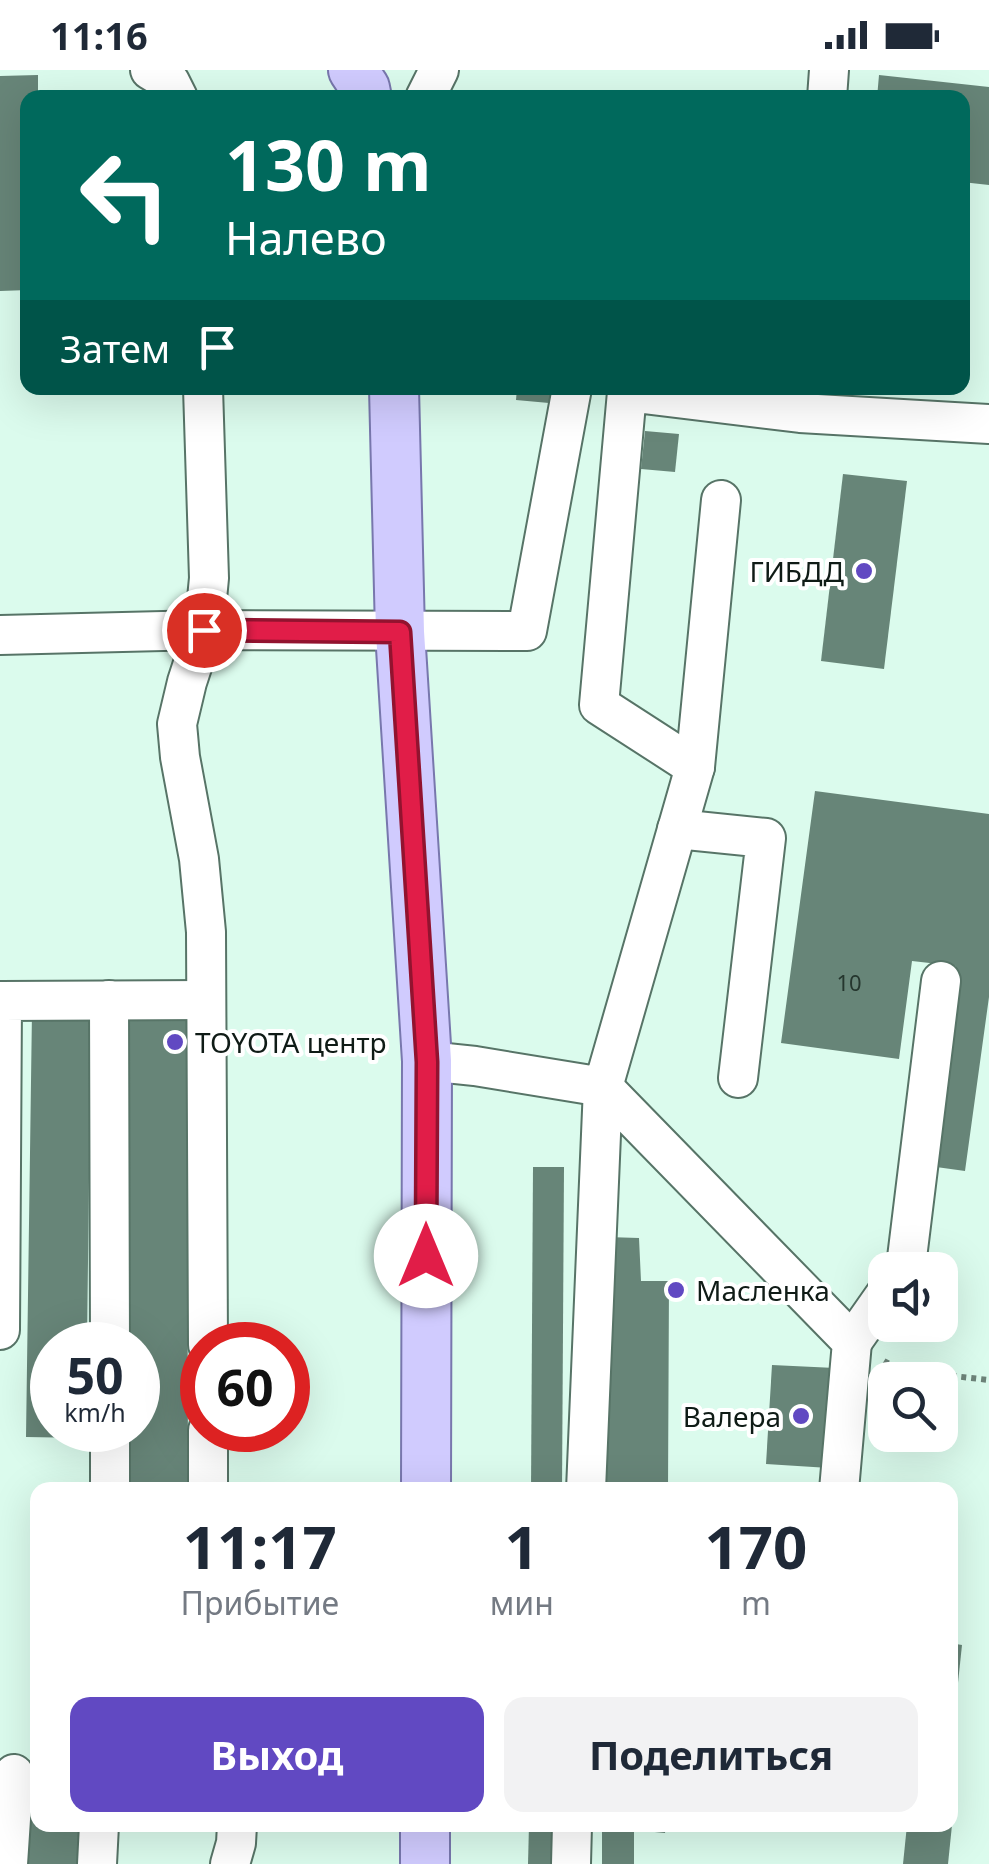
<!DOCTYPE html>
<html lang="ru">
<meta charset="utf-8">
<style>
:root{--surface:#fff;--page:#f2f2f3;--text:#1f2937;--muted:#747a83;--accent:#6149c2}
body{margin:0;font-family:"Noto Sans",sans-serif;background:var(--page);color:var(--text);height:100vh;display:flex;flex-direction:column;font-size:38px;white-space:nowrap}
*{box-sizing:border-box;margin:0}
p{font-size:32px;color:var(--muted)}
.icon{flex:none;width:55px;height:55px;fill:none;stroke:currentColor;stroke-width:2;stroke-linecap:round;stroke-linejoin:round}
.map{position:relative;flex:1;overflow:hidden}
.details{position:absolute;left:30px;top:1412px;width:928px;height:350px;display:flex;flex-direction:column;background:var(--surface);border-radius:20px;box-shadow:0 10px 40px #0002}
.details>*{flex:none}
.banner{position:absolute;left:20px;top:20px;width:950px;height:305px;border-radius:20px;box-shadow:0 10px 40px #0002;background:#00695c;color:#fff;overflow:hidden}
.buttons{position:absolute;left:868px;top:1182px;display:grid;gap:20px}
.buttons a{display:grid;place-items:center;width:90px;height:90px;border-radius:20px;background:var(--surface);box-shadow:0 10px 40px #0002;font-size:50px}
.speed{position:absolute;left:30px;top:1252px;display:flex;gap:20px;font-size:50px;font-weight:700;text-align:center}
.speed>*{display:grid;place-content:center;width:130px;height:130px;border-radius:50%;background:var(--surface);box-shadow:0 10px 40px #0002;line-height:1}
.speed small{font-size:25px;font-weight:400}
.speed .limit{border:15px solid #d22;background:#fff;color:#111}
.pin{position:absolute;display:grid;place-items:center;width:85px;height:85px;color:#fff;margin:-42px;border:5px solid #fff;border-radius:50%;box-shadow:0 2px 10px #0007}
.me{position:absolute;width:110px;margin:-55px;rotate:0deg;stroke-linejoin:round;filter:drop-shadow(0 0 8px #0008)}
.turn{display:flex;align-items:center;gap:35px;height:210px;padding:0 40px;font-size:45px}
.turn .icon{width:130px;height:130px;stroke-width:2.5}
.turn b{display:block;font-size:70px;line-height:85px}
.then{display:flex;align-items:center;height:95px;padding:0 40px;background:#0003;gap:20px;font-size:38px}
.eta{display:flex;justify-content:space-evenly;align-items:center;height:170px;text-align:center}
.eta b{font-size:60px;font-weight:700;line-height:70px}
.button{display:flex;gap:20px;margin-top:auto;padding:20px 40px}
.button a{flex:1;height:115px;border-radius:20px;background:var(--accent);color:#fff;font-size:40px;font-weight:700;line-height:115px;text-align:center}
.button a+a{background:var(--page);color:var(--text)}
.status{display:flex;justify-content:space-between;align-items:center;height:70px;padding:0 50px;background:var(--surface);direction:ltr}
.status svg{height:28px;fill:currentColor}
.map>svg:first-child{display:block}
.building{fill:#678578}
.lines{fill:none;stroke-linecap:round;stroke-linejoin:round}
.minor-casing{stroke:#577467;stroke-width:42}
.major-casing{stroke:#7877ad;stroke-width:52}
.path{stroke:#6d8379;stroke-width:6;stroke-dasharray:5 5;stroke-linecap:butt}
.minor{stroke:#fff;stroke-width:38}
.major{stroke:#d0cbfe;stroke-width:48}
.route-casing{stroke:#92132f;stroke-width:25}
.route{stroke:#e11d48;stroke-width:18}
.poi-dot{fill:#6149c2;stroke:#fff;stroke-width:4}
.labels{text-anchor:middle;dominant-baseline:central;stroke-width:8;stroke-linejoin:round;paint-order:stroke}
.number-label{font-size:22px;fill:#25362e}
.poi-label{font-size:28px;fill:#0f1b16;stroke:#fff;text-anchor:end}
</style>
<div class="status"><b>11:16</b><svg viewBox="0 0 49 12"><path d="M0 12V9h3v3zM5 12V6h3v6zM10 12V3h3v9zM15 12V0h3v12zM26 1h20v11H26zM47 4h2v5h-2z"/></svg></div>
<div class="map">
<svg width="989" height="1794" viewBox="0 0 989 1794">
<rect width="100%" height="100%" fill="#dbfbed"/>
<g class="building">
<path d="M38 5V28H28V220L0 221V6Z"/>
<path d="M879 5 989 17V115L962 112V28H877Z"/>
<path d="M100 318H164L165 321 100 323Z"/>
<path d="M517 318H562L560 334 516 330Z"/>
<path d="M645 361 679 364 675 402 641 399Z"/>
<path d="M843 404 907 411 884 599 821 591Z"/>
<path d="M815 721 989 744V927L965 1101 929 1096 956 896 912 891 899 989 781 973Z"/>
<path d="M32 941 91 942 87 1275H52V1360H86V1368L26 1367Z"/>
<path d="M124 946H187L188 1420H125V1360H138V1275H125Z"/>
<path d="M533 1097H564L562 1420H531Z"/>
<path d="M607 1167 639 1168 641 1211H669L668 1420H605Z"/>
<path d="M772 1295 835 1298 829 1398 766 1394Z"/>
<path d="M950 1573 962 1575 953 1660H950Z"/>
<path d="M19 1730H38V1755H79L77 1794H16Z"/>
<path d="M529 1755H559V1794H528Z"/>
<path d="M602 1755H666L665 1763 634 1760V1794H602Z"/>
<path d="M907 1755H952L948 1794H903Z"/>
</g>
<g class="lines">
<defs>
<g id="minor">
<path d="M150 0 170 12 178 28"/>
<path d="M425 28 439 0"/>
<path d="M827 28 829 0"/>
<path d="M203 318 209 508 204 560 187 612 177 654 180 687 199 789 206 862 208 1275"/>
<path d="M0 565 204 560 527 561 572 318"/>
<path d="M695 697 599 635 627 322 800 343 989 354"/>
<path d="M677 759 766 768 738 1008"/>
<path d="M109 930 110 1275"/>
<path d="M427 991 475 996 603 1017 695 697 721 430"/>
<path d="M903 1200 906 1196 941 911"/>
<path d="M0 1260 2 931 206 930"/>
<path d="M852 1272 885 1225"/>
<path d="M110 1360V1420"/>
<path d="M208 1360V1420"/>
<path d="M586 1420 603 1017 852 1272 839 1420"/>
<path d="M8 1794 14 1704"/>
<path d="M97 1794 99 1755"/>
<path d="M230 1794 236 1773 237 1755"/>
<path d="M571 1794 572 1755"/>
</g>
<g id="major">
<path d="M353 0 365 18 367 28"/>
<path d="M394 318 400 562 427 991 426 1420"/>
<path d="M425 1794V1755"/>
</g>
</defs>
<use href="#minor" class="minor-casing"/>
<use href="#major" class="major-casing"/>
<path class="path" d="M884 1291 900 1300 989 1310"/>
<use href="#minor" class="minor"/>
<use href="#major" class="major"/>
</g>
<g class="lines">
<defs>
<path id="route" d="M204 560 400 562 427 992 426 1186"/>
</defs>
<use href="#route" class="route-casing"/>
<use href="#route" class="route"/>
</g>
<g class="poi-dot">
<circle cx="864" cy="501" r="10"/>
<circle cx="175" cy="972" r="10"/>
<circle cx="676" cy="1220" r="10"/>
<circle cx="801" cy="1346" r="10"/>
</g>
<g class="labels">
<g class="number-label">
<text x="849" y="912">10</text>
</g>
<g class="poi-label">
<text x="844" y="501">ГИБДД</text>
<text x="195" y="972" text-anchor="start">TOYOTA центр</text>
<text x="696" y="1220" text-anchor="start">Масленка</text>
<text x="781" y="1346">Валера</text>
</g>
</g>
</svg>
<div class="buttons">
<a><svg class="icon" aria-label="sound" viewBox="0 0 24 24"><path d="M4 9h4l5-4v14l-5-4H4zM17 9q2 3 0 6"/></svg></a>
<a><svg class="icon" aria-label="search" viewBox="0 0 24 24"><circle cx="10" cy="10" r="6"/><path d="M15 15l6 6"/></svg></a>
</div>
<div class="speed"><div>50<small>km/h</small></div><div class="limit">60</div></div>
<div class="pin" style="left:204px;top:560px;background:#d93025"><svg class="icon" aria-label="arrive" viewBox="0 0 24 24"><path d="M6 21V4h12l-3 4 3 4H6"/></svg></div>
<svg class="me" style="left:426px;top:1186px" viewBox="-20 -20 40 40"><circle r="19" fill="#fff"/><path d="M0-13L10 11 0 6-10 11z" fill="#e11d48"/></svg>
<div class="banner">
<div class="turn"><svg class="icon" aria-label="left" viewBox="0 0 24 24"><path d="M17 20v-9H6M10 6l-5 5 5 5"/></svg><div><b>130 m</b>Налево</div></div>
<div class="then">Затем<svg class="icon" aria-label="arrive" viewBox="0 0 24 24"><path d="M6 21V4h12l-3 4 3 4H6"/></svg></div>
</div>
<section class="details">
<div class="eta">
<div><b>11:17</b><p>Прибытие</p></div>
<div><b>1</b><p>мин</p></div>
<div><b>170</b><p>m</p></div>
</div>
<div class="button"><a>Выход</a><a>Поделиться</a></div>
</section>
</div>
